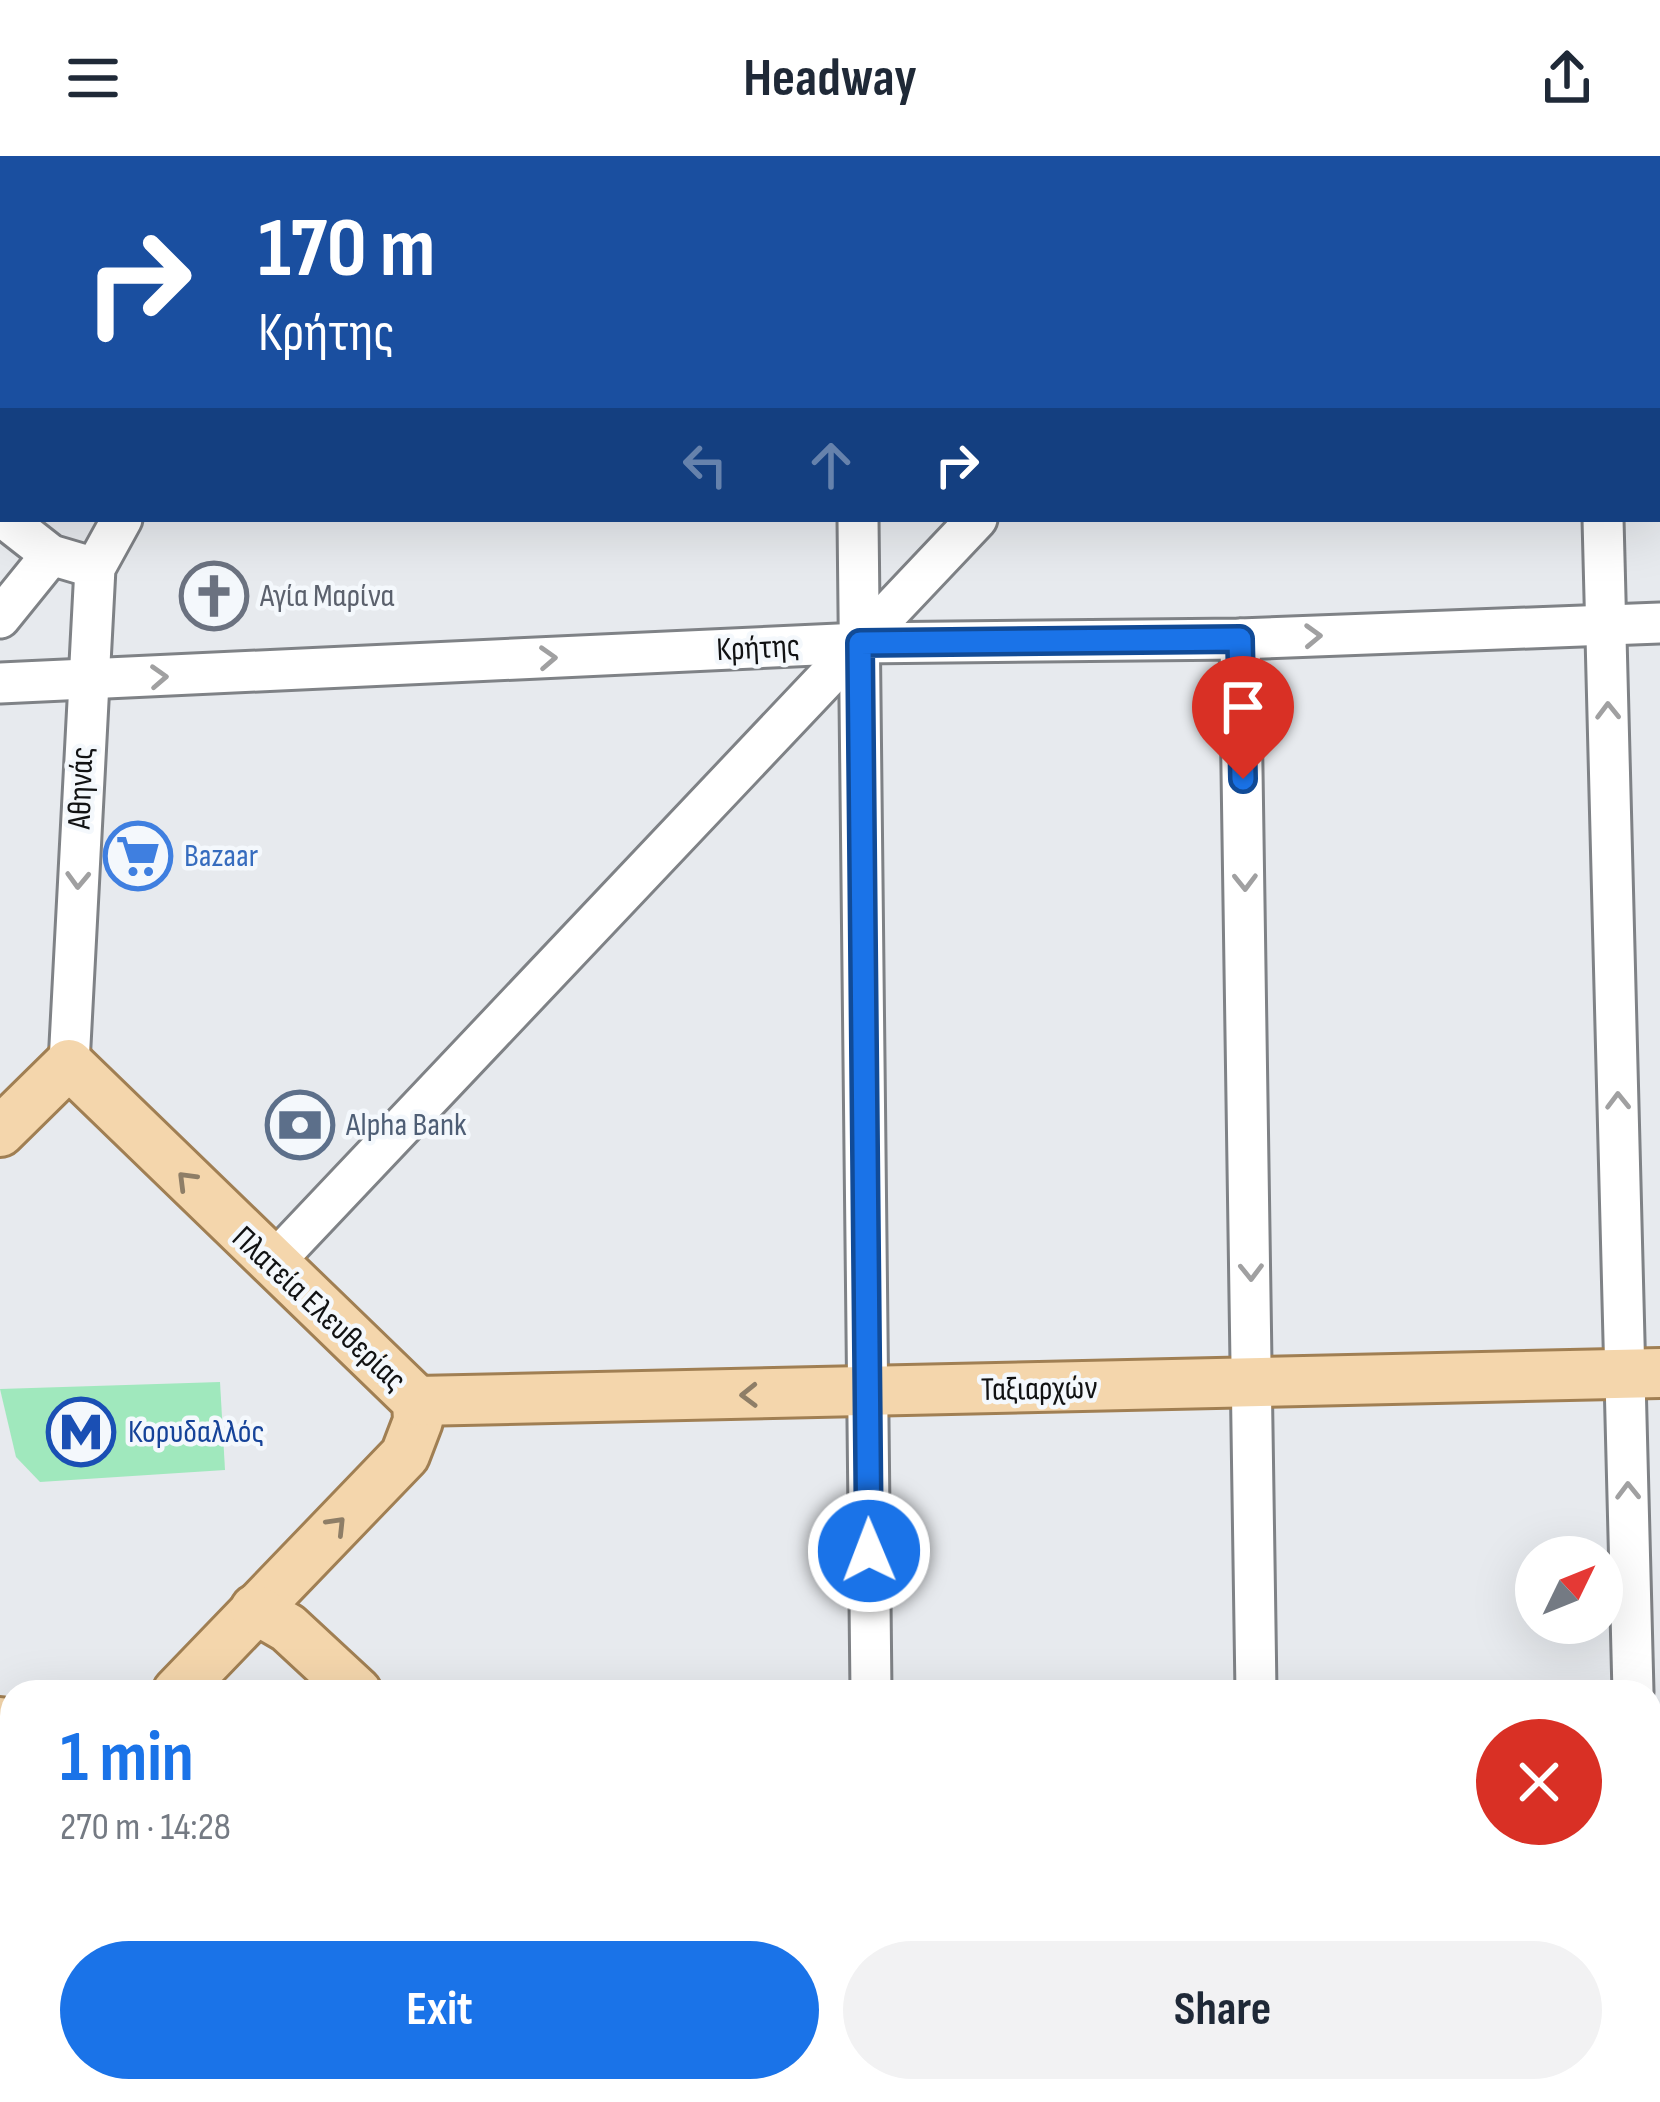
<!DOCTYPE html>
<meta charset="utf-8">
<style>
:root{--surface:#fff;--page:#f2f2f3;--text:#1f2937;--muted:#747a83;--accent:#1a73e8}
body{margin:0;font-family:"Sofia Sans Condensed",sans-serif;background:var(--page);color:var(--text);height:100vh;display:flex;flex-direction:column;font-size:45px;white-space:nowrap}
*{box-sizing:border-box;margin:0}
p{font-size:39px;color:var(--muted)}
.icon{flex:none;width:66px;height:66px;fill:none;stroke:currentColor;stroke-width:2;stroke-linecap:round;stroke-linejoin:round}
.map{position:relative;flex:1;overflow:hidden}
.panel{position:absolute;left:0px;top:1524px;width:1662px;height:423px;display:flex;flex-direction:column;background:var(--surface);border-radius:36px 36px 0 0;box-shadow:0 12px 48px #0002}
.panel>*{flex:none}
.banner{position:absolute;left:0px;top:0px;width:1662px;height:366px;box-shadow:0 12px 48px #0002;background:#1a4fa0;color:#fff;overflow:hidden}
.needle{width:78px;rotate:47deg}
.controls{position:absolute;left:1515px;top:1380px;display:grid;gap:24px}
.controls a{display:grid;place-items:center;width:108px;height:108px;border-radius:50%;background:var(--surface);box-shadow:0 12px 48px #0002;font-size:60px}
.pin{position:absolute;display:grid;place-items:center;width:102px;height:102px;color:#fff;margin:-123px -51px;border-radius:50% 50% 50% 0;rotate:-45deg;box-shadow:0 0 12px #0007}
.pin .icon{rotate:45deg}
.me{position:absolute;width:132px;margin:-66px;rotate:359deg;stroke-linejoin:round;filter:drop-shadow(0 0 9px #0008)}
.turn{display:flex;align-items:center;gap:42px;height:252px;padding:0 60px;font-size:54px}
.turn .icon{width:156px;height:156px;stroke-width:2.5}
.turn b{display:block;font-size:84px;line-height:102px}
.lanes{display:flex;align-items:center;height:114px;padding:0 60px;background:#0003;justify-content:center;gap:60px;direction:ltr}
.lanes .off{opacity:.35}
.round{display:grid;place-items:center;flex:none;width:126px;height:126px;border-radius:63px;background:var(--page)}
.overview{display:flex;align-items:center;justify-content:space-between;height:204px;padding:0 60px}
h1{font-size:72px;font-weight:700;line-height:90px;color:var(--accent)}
.button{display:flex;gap:24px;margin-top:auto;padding:24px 60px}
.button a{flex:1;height:138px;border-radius:72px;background:var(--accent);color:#fff;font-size:48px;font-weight:700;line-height:138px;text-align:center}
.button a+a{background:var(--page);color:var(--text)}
header{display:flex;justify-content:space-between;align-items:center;height:156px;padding:0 60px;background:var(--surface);font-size:54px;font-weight:700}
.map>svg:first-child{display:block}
.green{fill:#a0e8bd}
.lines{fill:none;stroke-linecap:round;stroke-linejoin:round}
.minor-casing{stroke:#7f8286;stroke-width:45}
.major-casing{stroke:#a07f53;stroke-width:54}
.minor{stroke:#fff;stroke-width:39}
.major{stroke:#f4d6ac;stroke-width:48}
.oneway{stroke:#a0a0a1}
.oneway2{stroke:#8e7e67}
.route-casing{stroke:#114b97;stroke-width:30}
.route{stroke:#1a73e8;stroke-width:21}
.labels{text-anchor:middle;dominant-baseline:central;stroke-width:9;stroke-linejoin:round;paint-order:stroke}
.worship-label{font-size:33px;fill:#5b616d;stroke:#f4f8fc;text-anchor:start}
.street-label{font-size:33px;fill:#111213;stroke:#f4f8fc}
.shop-label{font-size:33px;fill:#366cbe;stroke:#f4f8fc;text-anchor:start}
.service-label{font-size:33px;fill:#4e5e75;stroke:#f4f8fc;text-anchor:start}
.transit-label{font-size:33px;fill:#164399;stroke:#f4f8fc;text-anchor:start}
</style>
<header><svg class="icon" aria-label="menu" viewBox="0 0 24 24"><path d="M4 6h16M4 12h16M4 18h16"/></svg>Headway<svg class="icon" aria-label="share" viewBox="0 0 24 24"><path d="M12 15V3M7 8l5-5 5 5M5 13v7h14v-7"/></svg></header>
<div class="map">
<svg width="1660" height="1946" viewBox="0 0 1660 1946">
<rect width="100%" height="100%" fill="#e7eaee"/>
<path class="green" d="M220 1226 225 1314 40 1326 16 1301 0 1233Z"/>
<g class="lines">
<defs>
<g id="minor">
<path d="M851 0V3"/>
<path d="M1222 0V3"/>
<path d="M231 3V0"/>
<path d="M1316 3 1319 0"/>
<path d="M0 19 3 21"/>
<path d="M1659 70H1660"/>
<path d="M5 363 51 399 95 412"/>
<path d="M858 363 871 1536"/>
<path d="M1603 363 1633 1536"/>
<path d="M0 462 51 399"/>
<path d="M1240 483 1256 1536"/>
<path d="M0 527 860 487 1240 483 1660 467"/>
<path d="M69 908 95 412 122 363"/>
<path d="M271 1109 977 363"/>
<path d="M512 1935V1946"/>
<path d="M877 1935V1946"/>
<path d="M1263 1935V1946"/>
<path d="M1644 1935V1946"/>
</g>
<g id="major">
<path d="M0 976 69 908 417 1245 418 1265 405 1299 177 1536"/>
<path d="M417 1245 1660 1217"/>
<path d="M255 1453 288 1472 357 1536"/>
<path d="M0 1566 12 1578"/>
<path d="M1650 1612 1660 1611"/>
<path d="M122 1935 123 1946"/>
</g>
</defs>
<use href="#minor" class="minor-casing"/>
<use href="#major" class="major-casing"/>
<use href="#minor" class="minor"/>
<use href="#major" class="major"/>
</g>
<defs><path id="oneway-chevron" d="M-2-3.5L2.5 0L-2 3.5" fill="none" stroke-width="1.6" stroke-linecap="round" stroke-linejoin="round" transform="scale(3)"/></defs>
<g class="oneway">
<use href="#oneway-chevron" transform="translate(1313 480) rotate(-2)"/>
<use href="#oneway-chevron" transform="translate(548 502) rotate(-3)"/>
<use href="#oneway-chevron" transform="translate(159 521) rotate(-3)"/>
<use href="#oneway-chevron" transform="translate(1608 555) rotate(-91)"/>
<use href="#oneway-chevron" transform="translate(78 724) rotate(92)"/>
<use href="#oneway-chevron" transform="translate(1245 726) rotate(89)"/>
<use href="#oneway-chevron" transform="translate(1618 945) rotate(-91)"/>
<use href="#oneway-chevron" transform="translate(1251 1116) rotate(89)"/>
<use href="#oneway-chevron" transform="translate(1628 1335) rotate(-91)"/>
</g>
<g class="oneway2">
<use href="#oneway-chevron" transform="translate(186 1024) rotate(-135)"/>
<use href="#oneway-chevron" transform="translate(749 1239) rotate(179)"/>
<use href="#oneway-chevron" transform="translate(337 1369) rotate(-46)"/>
</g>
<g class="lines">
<defs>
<path id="route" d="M869 1395 860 487 1240 483 1243 623"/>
</defs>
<use href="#route" class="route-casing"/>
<use href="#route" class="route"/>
</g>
<defs>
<symbol id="church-ring" viewBox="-11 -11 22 22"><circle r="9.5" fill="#f4f8fc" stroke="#6b7280" stroke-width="1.5"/><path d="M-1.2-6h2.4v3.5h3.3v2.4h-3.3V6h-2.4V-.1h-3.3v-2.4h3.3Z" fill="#6b7280"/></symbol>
<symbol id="supermarket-ring" viewBox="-11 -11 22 22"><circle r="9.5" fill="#f4f8fc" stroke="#3f7fe0" stroke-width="1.5"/><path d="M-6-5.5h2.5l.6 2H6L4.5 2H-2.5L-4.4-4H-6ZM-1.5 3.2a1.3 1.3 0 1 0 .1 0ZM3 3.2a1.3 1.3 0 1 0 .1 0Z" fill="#3f7fe0"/></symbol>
<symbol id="bank-ring" viewBox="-11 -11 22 22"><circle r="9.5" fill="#f4f8fc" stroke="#5c6f8a" stroke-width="1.5"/><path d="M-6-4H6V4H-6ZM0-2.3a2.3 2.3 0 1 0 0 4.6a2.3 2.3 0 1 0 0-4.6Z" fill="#5c6f8a"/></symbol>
<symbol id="metro-ring" viewBox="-11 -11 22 22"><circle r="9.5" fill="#f4f8fc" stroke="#1a4fb4" stroke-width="1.5"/><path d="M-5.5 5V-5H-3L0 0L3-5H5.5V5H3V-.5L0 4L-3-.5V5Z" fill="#1a4fb4"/></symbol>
</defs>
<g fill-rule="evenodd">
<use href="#church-ring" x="176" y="402" width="76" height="76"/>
<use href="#supermarket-ring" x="100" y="662" width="76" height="76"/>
<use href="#bank-ring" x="262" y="931" width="76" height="76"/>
<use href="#metro-ring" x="43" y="1238" width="76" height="76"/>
</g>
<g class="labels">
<g class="worship-label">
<text x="260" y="440">Αγία Μαρίνα</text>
</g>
<g class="street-label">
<text transform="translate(758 492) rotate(-3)">Κρήτης</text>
<text transform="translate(81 632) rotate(-88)">Αθηνάς</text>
<text transform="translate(319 1153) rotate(43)">Πλατεία Ελευθερίας</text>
<text transform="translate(1039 1233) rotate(-1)">Ταξιαρχών</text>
</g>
<g class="shop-label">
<text x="184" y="700">Bazaar</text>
</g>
<g class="service-label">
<text x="346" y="969">Alpha Bank</text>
</g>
<g class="transit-label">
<text x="128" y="1276">Κορυδαλλός</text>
</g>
</g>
</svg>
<div class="controls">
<a><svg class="needle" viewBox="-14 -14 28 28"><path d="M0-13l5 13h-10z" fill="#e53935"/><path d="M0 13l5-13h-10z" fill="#747a83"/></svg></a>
</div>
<div class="pin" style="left:1243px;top:623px;background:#d93025"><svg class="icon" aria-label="arrive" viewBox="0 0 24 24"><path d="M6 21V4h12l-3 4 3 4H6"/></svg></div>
<svg class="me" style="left:869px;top:1395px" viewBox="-20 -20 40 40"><circle r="17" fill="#1a73e8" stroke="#fff" stroke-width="3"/><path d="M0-11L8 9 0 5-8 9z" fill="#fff"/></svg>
<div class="banner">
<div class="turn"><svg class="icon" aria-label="right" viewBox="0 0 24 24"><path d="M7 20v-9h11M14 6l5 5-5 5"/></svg><div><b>170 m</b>Κρήτης</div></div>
<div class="lanes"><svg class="icon off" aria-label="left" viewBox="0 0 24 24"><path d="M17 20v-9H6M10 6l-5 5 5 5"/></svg><svg class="icon off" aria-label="ahead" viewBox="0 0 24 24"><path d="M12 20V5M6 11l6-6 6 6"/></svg><svg class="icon" aria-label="right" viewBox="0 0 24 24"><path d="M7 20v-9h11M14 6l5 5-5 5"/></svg></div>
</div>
<section class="panel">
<div class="overview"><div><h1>1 min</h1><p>270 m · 14:28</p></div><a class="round" style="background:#d93025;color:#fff"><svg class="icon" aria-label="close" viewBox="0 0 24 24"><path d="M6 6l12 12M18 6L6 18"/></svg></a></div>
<div class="button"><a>Exit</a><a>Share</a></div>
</section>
</div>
